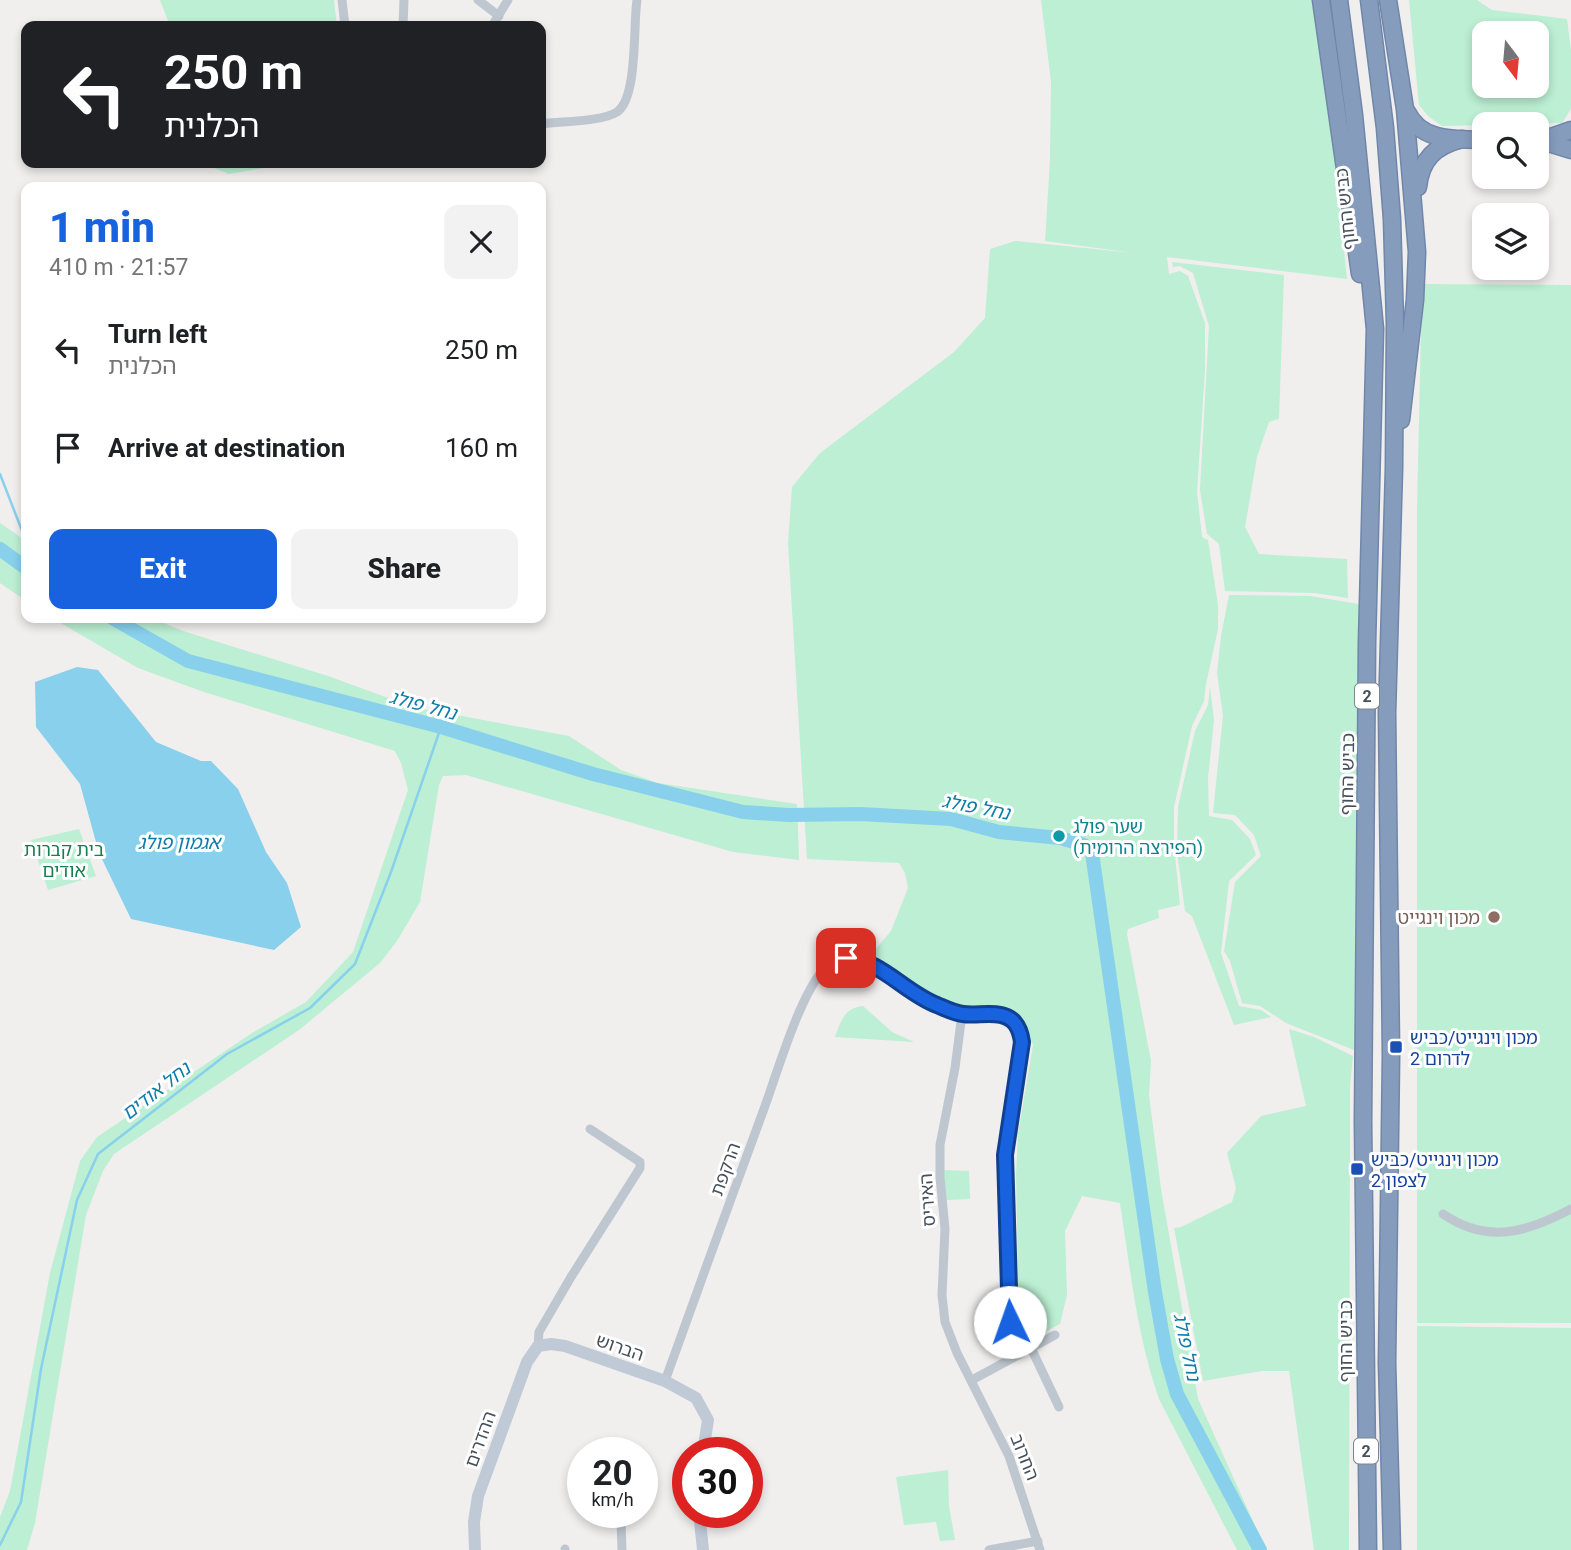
<!DOCTYPE html>
<meta charset="utf-8">
<style>
:root{--surface:#fff;--page:#f2f2f2;--text:#202124;--muted:#757577;--accent:#1862e0}
body{margin:0;font-family:Roboto,"Noto Sans Hebrew",sans-serif;background:var(--page);color:var(--text);height:100vh;display:flex;flex-direction:column;font-size:26px;white-space:nowrap}
*{box-sizing:border-box;margin:0}
p{font-size:23px;color:var(--muted)}
.icon{flex:none;width:38px;height:38px;fill:none;stroke:currentColor;stroke-width:2;stroke-linecap:round;stroke-linejoin:round}
.map{position:relative;flex:1;overflow:hidden}
.details{position:absolute;left:21px;top:182px;width:525px;height:441px;display:flex;flex-direction:column;background:var(--surface);border-radius:14px;box-shadow:0 4px 10px #0003}
.details>*{flex:none}
.guide{position:absolute;left:21px;top:21px;width:525px;height:147px;border-radius:14px;box-shadow:0 4px 10px #0003;background:#202124;color:#fff;overflow:hidden}
.needle{width:46px;rotate:164deg}
.tools{position:absolute;left:1472px;top:21px;display:grid;gap:14px}
.tools a{display:grid;place-items:center;width:77px;height:77px;border-radius:14px;background:var(--surface);box-shadow:0 4px 10px #0003;font-size:35px}
.speed{position:absolute;left:567px;top:1437px;display:flex;gap:14px;font-size:35px;font-weight:700;text-align:center}
.speed>*{display:grid;place-content:center;width:91px;height:91px;border-radius:50%;background:var(--surface);box-shadow:0 4px 10px #0003;line-height:1}
.speed small{font-size:18px;font-weight:400}
.speed .limit{border:10px solid #d22;background:#fff;color:#111}
.pin{position:absolute;display:grid;place-items:center;width:60px;height:60px;color:#fff;margin:-30px;border-radius:14px;box-shadow:0 4px 10px #0006}
.me{position:absolute;width:77px;margin:-38px;rotate:357deg;stroke-linejoin:round;filter:drop-shadow(0 0 5px #0008)}
.turn{display:flex;align-items:center;gap:24px;height:147px;padding:0 28px;font-size:32px}
.turn .icon{width:91px;height:91px;stroke-width:2.5}
.turn b{display:block;font-size:49px;line-height:60px}
.round{display:grid;place-items:center;flex:none;width:74px;height:74px;border-radius:14px;background:var(--page)}
.headline{display:flex;align-items:center;justify-content:space-between;height:119px;padding:0 28px}
h1{font-size:42px;font-weight:800;line-height:52px;color:var(--accent)}
.action{display:flex;gap:14px;margin-top:auto;padding:14px 28px}
.action a{flex:1;height:80px;border-radius:14px;background:var(--accent);color:#fff;font-size:28px;font-weight:800;line-height:80px;text-align:center}
.action a+a{background:var(--page);color:var(--text)}
ul{padding:0;list-style:none}
li{display:flex;align-items:center;gap:21px;height:98px;padding:0 28px}
li div{flex:1}
li b{display:block;font-size:26px}
li em{font-style:normal}
.map>svg:first-child{display:block}
.green{fill:#bcefd3;fill-rule:evenodd}
.water{fill:#88d0ec}
.lines{fill:none;stroke-linecap:round;stroke-linejoin:round}
.stream{stroke:#88d0ec;stroke-width:2.5}
.river{stroke:#88d0ec;stroke-width:14}
.highway-casing{stroke:#7087a9;stroke-width:19}
.street{stroke:#bec7d0;stroke-width:9}
.secondary{stroke:#c0cad7;stroke-width:12}
.highway{stroke:#859cbd;stroke-width:16}
.route-casing{stroke:#104092;stroke-width:18}
.route{stroke:#1862e0;stroke-width:12}
.culture-dot{fill:#0f9aa8;stroke:#fff;stroke-width:2.5}
.education-dot{fill:#8d6e63;stroke:#fff;stroke-width:2.5}
.transit-dot{fill:#1a4fb4;stroke:#fff;stroke-width:2.5}
.labels{text-anchor:middle;dominant-baseline:central;stroke-width:6;stroke-linejoin:round;paint-order:stroke}
.shield{fill:#fff;stroke:#7e848c;stroke-width:2}
.shield-label{font-size:16px;font-weight:bold;fill:#46505b}
.street-label{font-size:18px;fill:#46505b;stroke:#fff}
.culture-label{font-size:18px;fill:#0d838f;stroke:#fff;text-anchor:start}
.park-label{font-size:18px;fill:#167d51;stroke:#fff}
.education-label{font-size:18px;fill:#785e54;stroke:#fff;text-anchor:end}
.transit-label{font-size:18px;fill:#164399;stroke:#fff;text-anchor:start}
.water-label{font-size:19px;font-style:italic;fill:#0c7da8;stroke:#fff}
</style>
<div class="map">
<svg width="1571" height="1550" viewBox="0 0 1571 1550">
<rect width="100%" height="100%" fill="#f1eeee"/>
<g class="green">
<path d="M160 0H334L337 26H170Z"/>
<path d="M1041 0H1319L1347 279 1167 257 1169 274 1180 271 1188 276 1205 323V369L1197 492 1202 537 1208 540 1218 605V629L1206 684 1204 701 1192 726 1174 807V845L1180 905 1158 910 1159 918 1128 929 1127 934 1151 1061 1149 1095 1161 1189 1198 1399 1266 1550H1237L1159 1399C1137 1336 1130 1268 1120 1203L1082 1196 1065 1231 1067 1295 1060 1324 1025 1342 1019 1324 1016 1174 1018 1134 1033 1045 1026 1028 1015 1017 965 1012 940 1004 915 987 894 968 870 956 891 931 908 888 905 873 899 863 807 859 788 543 792 487 820 453 954 352 985 318 990 249 1015 241 1134 253 1045 241 1050 160 1051 82Z"/>
<path d="M1409 0H1477L1492 10 1567 19 1571 51V109L1562 123 1442 126 1428 116 1419 105ZM1484 33H1536V86H1484Z"/>
<path d="M202 163H292L229 174Z"/>
<path d="M1172 262 1284 275 1279 419 1269 422 1257 457 1245 527 1259 554 1347 559 1348 598 1314 593 1225 591 1219 544 1207 534 1200 490 1209 326 1193 273 1180 266 1173 267Z"/>
<path d="M1422 284 1571 285V1323H1417V510Z"/>
<path d="M0 523 26 541V601L0 583Z"/>
<path d="M1229 595 1310 596 1359 604 1354 1050 1286 1023 1260 1006 1242 1003 1230 961 1224 951 1235 882 1261 856 1254 835 1235 815 1213 813 1223 715 1217 673 1221 636Z"/>
<path d="M52 618H152L183 631 328 676 413 707 569 736 621 770 658 783 797 804 799 860 733 852 466 775 443 776 439 785 420 902 397 941 380 963 299 1030 114 1154 103 1171 86 1215 35 1523 27 1550H0V1517L10 1491 50 1273 80 1161 97 1137 252 1033 306 1002 353 952 408 790 401 763 395 751 204 692 138 668Z"/>
<path d="M1210 687 1214 720 1208 778 1209 816 1232 820 1250 839 1256 855 1229 881 1221 953 1239 1006 1261 1010 1271 1017 1234 1025 1192 916 1185 911 1177 852 1178 807 1195 731 1208 705Z"/>
<path d="M79 829 96 876 48 890 31 840Z"/>
<path d="M863 1006 892 1032 914 1042 835 1037C841 1021 844 1008 863 1006Z"/>
<path d="M1289 1029 1314 1037 1353 1056 1350 1086 1349 1550H1314L1289 1371H1262L1203 1381 1174 1228 1181 1227 1232 1202 1236 1188 1227 1153 1261 1116 1306 1106Z"/>
<path d="M942 1170 969 1171 970 1199 946 1200Z"/>
<path d="M1417 1326 1571 1328V1550H1417Z"/>
<path d="M948 1470 949 1506 955 1540 940 1541 936 1522 904 1525 896 1477Z"/>
</g>
<path class="water" d="M77 667 98 670 156 742 201 761H211L238 789 266 852 287 883 301 927 274 950 131 919 99 853 80 784 36 727 35 682Z"/>
<g class="lines">
<g class="stream">
<path d="M0 474 26 541"/>
<path d="M0 1545 21 1502 41 1369 77 1200 98 1154 227 1054 310 1008 355 964 391 872 441 727"/>
</g>
<g class="river">
<path d="M0 549 26 568"/>
<path d="M112 618 188 661 441 727 593 774 684 797 743 812 789 815 860 814 951 819 999 832 1060 838 1084 845 1092 853 1155 1292 1167 1359 1177 1394 1260 1550"/>
</g>
<defs>
<g id="highway">
<path d="M1321 0 1360 274"/>
<path d="M1339 0 1354 115 1375 329 1367 643 1363 1122 1368 1550"/>
<path d="M1369 0 1385 128 1392 219 1395 323 1394 468 1387 713 1391 1055 1387 1363 1392 1550"/>
<path d="M1388 0 1405 109 1417 252 1415 300 1401 420"/>
<path d="M1407 112C1421 142 1455 139 1484 140"/>
<path d="M1536 139 1554 136 1571 130"/>
<path d="M1542 141 1571 150"/>
<path d="M1418 187C1421 159 1435 146 1462 139"/>
</g>
</defs>
<use href="#highway" class="highway-casing"/>
<g class="street">
<path d="M342 0 345 26"/>
<path d="M478 0 499 16"/>
<path d="M403 26 404 0"/>
<path d="M492 26 508 0"/>
<path d="M541 124C560 121 601 122 617 112 638 98 633 25 637 0"/>
<path d="M962 1014 955 1068 940 1145V1177L945 1229 942 1295 945 1322 957 1353 1009 1456 1040 1550"/>
<path d="M1443 1214C1487 1244 1526 1233 1571 1209"/>
<path d="M538 1346 539 1332 571 1277 640 1168V1162L590 1129"/>
<path d="M1031 1348 1059 1407"/>
<path d="M972 1380 1055 1335"/>
<path d="M665 1381C698 1289 731 1198 765 1106 778 1070 799 998 823 970 853 935 906 991 934 1005 943 1009 955 1014 964 1014 978 1015 999 1009 1011 1018 1018 1023 1021 1034 1022 1042L1005 1155 1009 1311 1019 1355"/>
<path d="M621 1520 622 1550"/>
<path d="M565 1550V1549"/>
<path d="M989 1550 1038 1541"/>
</g>
<g class="secondary">
<path d="M699 1512 703 1550"/>
<path d="M475 1550 474 1522 478 1496 527 1362 538 1346 551 1344 565 1346 665 1381 696 1398 708 1420 703 1452"/>
</g>
<use href="#highway" class="highway"/>
</g>
<g class="lines">
<defs>
<path id="route" d="M846 958C881 960 905 993 937 1005 944 1008 954 1013 963 1014 975 1016 988 1012 1001 1015 1015 1018 1020 1028 1022 1042L1005 1155 1010 1322"/>
</defs>
<use href="#route" class="route-casing"/>
<use href="#route" class="route"/>
</g>
<circle class="culture-dot" cx="1059" cy="836" r="7"/>
<circle class="education-dot" cx="1494" cy="917" r="7"/>
<g class="transit-dot">
<rect x="1389" y="1040" width="14" height="14" rx="3.5"/>
<rect x="1350" y="1162" width="14" height="14" rx="3.5"/>
</g>
<g class="labels">
<g class="shield">
<rect x="1355" y="683.5" width="24" height="25" rx="5"/>
<rect x="1354" y="1438.5" width="24" height="25" rx="5"/>
</g>
<g class="shield-label">
<text x="1367" y="696">2</text>
<text x="1366" y="1451">2</text>
</g>
<g class="street-label">
<text transform="translate(1345 209) rotate(-96)">כביש החוף</text>
<text transform="translate(1347 774) rotate(-89)">כביש החוף</text>
<text transform="translate(725 1169) rotate(-70)">הרקפת</text>
<text transform="translate(927 1200) rotate(-94)">האיריס</text>
<text transform="translate(1345 1341) rotate(-90)">כביש החוף</text>
<text transform="translate(620 1347) rotate(19)">הברוש</text>
<text transform="translate(480 1439) rotate(-70)">ההדרים</text>
<text transform="translate(1025 1457) rotate(68)">החרוב</text>
</g>
<g class="culture-label">
<text x="1073" y="826">שער פולג<tspan x="1073" dy="21">(הפירצה הרומית)</tspan></text>
</g>
<g class="park-label">
<text x="64" y="849">בית קברות<tspan x="64" dy="21">אודים</tspan></text>
</g>
<g class="education-label">
<text x="1480" y="917">מכון וינגייט</text>
</g>
<g class="transit-label">
<text x="1410" y="1037">מכון וינגייט/כביש<tspan x="1410" dy="21">2 לדרום</tspan></text>
<text x="1371" y="1159">מכון וינגייט/כביש<tspan x="1371" dy="21">2 לצפון</tspan></text>
</g>
<g class="water-label">
<text transform="translate(423 705) rotate(15)">נחל פולג</text>
<text transform="translate(976 807) rotate(11)">נחל פולג</text>
<text x="179" y="842">אגמון פולג</text>
<text transform="translate(156 1091) rotate(-38)">נחל אודים</text>
<text transform="translate(1187 1347) rotate(78)">נחל פולג</text>
</g>
</g>
</svg>
<div class="tools">
<a><svg class="needle" viewBox="-14 -14 28 28"><path d="M0-13l5 13h-10z" fill="#e53935"/><path d="M0 13l5-13h-10z" fill="#757577"/></svg></a>
<a><svg class="icon" aria-label="search" viewBox="0 0 24 24"><circle cx="10" cy="10" r="6"/><path d="M15 15l6 6"/></svg></a>
<a><svg class="icon" aria-label="layers" viewBox="0 0 24 24"><path d="M12 4l9 5-9 5-9-5zM3 14l9 5 9-5"/></svg></a>
</div>
<div class="speed"><div>20<small>km/h</small></div><div class="limit">30</div></div>
<div class="pin" style="left:846px;top:958px;background:#d93025"><svg class="icon" aria-label="arrive" viewBox="0 0 24 24"><path d="M6 21V4h12l-3 4 3 4H6"/></svg></div>
<svg class="me" style="left:1010px;top:1322px" viewBox="-20 -20 40 40"><circle r="19" fill="#fff"/><path d="M0-13L10 11 0 6-10 11z" fill="#1862e0"/></svg>
<div class="guide">
<div class="turn"><svg class="icon" aria-label="left" viewBox="0 0 24 24"><path d="M17 20v-9H6M10 6l-5 5 5 5"/></svg><div><b>250 m</b>הכלנית</div></div>
</div>
<section class="details">
<div class="headline"><div><h1>1 min</h1><p>410 m · 21:57</p></div><a class="round"><svg class="icon" aria-label="close" viewBox="0 0 24 24"><path d="M6 6l12 12M18 6L6 18"/></svg></a></div>
<ul>
<li><svg class="icon" aria-label="left" viewBox="0 0 24 24"><path d="M17 20v-9H6M10 6l-5 5 5 5"/></svg><div><b>Turn left</b><p>הכלנית</p></div><em>250 m</em></li>
<li><svg class="icon" aria-label="arrive" viewBox="0 0 24 24"><path d="M6 21V4h12l-3 4 3 4H6"/></svg><div><b>Arrive at destination</b></div><em>160 m</em></li>
</ul>
<div class="action"><a>Exit</a><a>Share</a></div>
</section>
</div>
